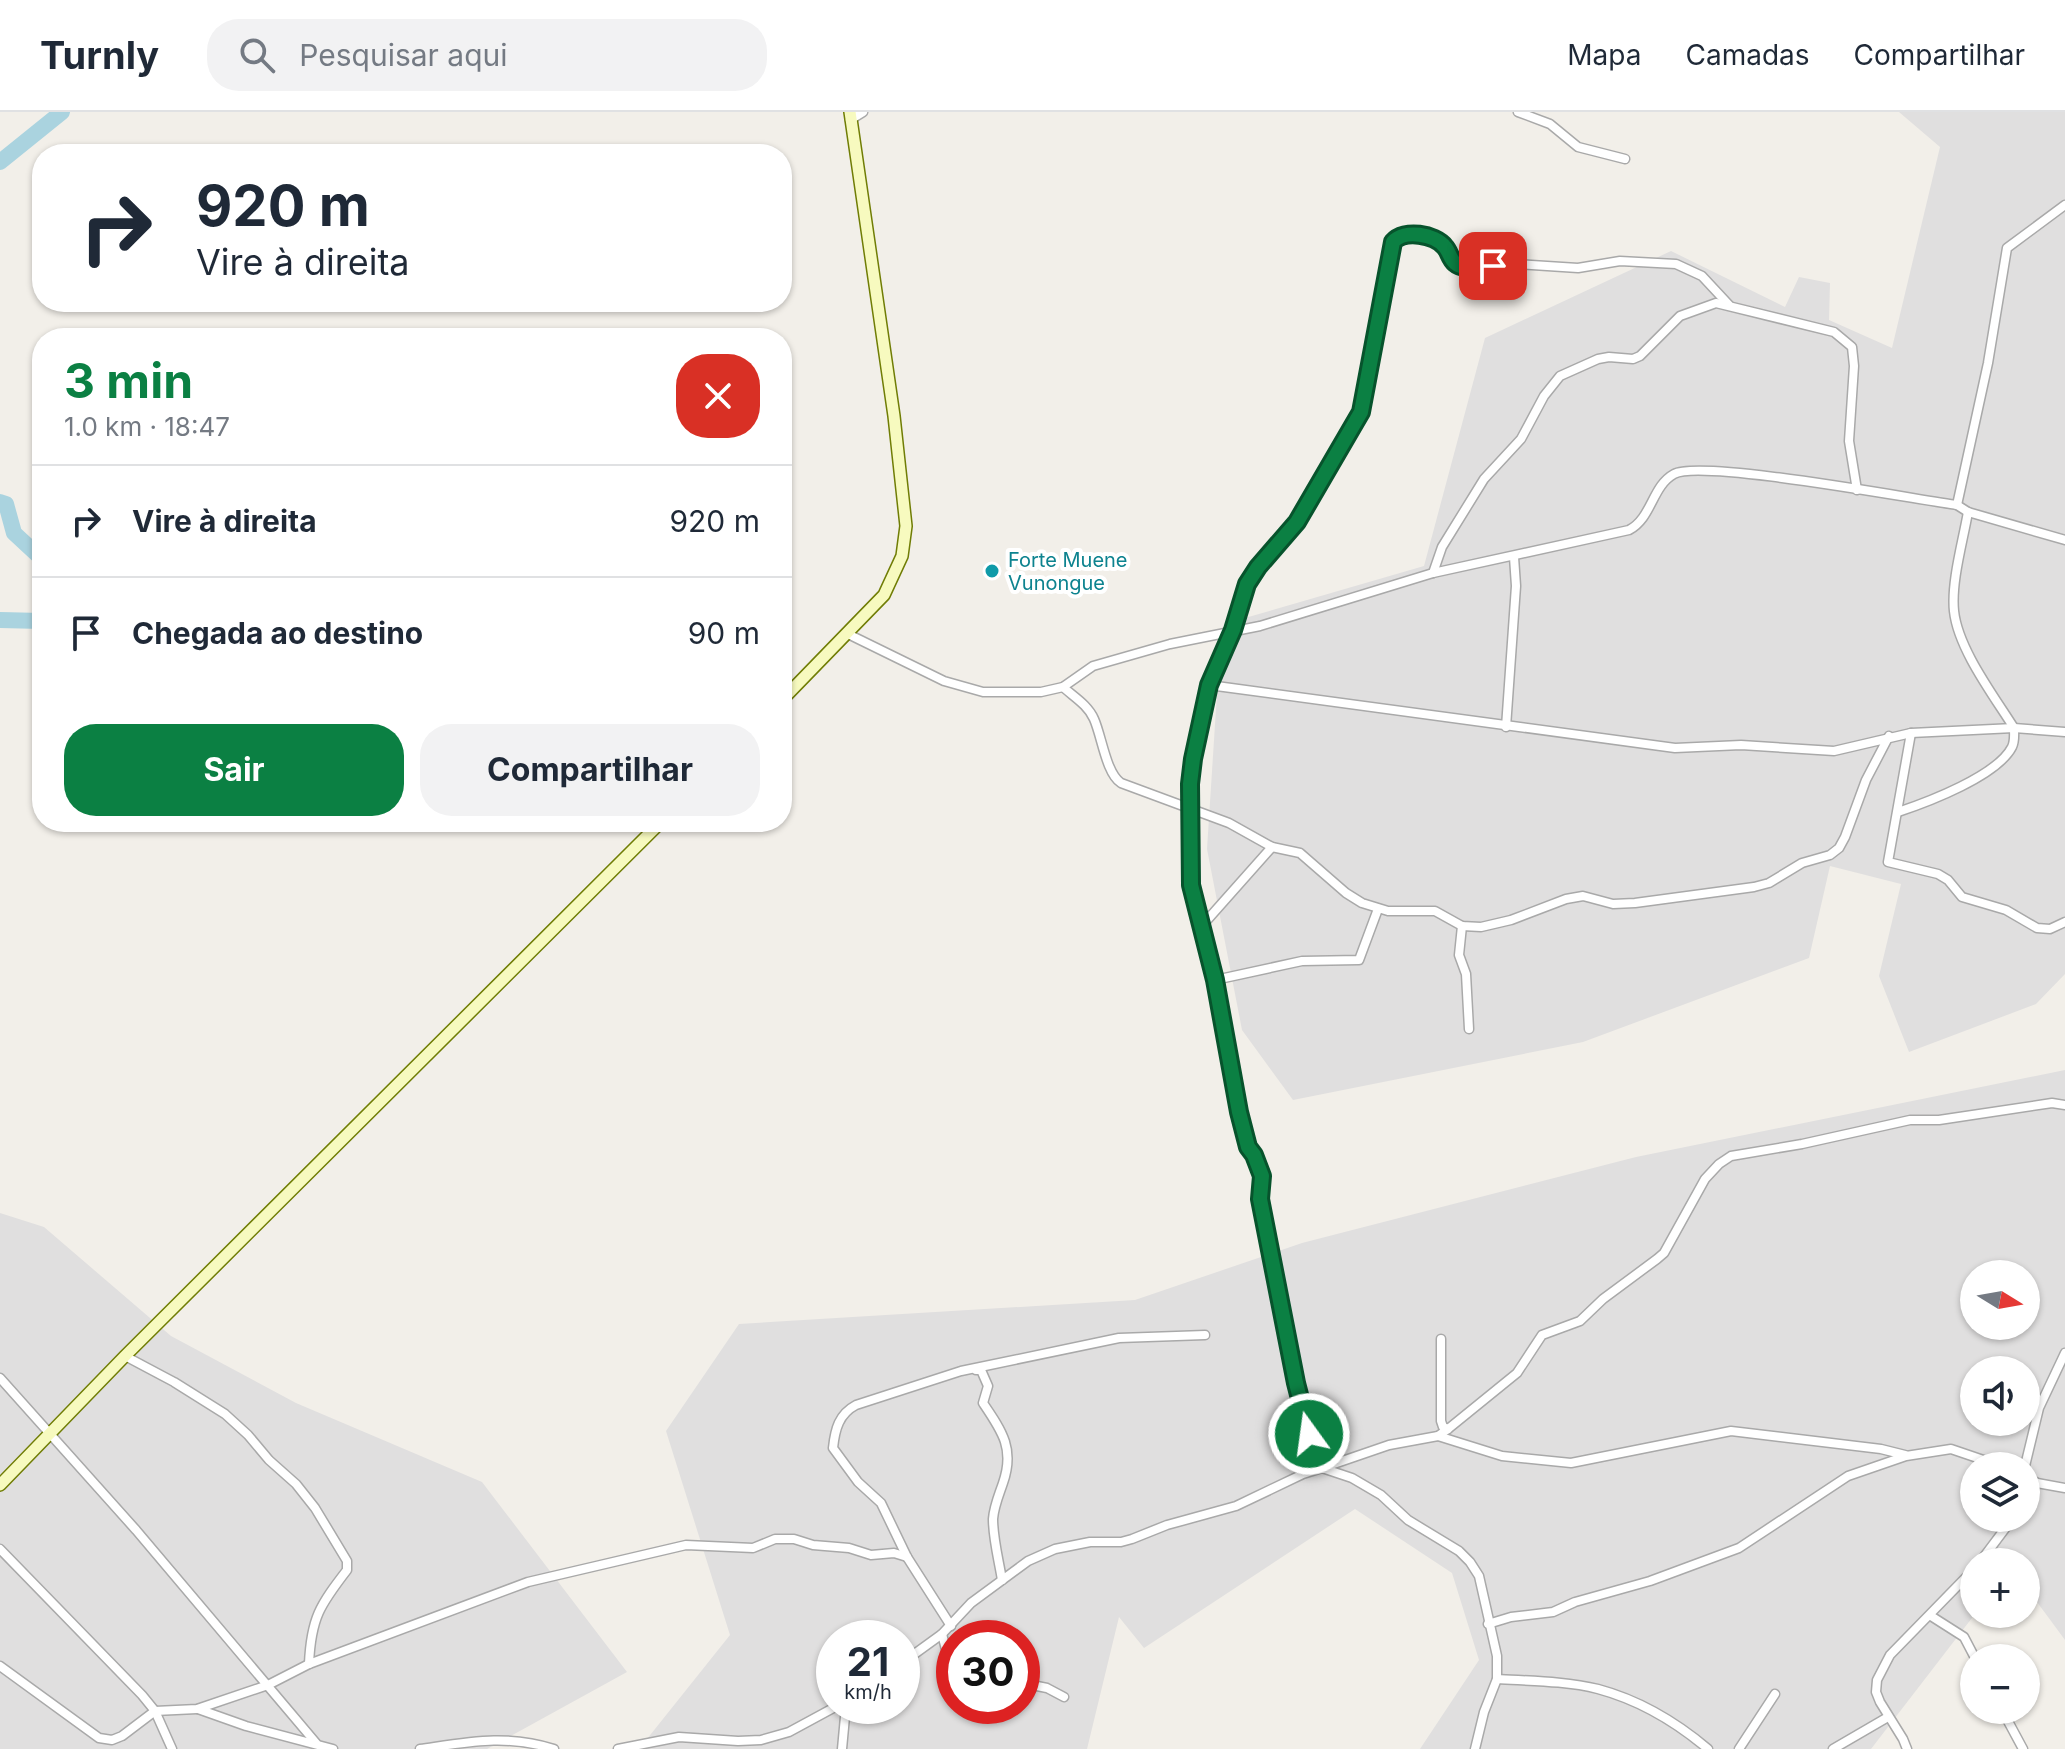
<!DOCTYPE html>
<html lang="pt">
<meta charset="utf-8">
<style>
:root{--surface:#fff;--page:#f2f2f3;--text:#1f2937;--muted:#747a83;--line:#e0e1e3;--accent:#0b8043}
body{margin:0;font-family:Inter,sans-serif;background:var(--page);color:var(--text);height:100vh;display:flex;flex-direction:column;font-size:30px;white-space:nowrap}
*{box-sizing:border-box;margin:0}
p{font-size:26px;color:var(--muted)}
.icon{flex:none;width:44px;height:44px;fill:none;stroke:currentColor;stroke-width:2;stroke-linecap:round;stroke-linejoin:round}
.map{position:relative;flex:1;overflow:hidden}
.sheet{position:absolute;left:32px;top:216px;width:760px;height:504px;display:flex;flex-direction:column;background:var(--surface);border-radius:32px;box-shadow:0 2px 6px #0004}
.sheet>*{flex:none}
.banner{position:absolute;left:32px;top:32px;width:760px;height:168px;border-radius:32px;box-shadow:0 2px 6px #0004;background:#fff;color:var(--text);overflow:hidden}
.needle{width:52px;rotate:101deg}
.controls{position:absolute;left:1960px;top:1148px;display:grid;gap:16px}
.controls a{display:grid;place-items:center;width:80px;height:80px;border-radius:50%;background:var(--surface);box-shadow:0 2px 6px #0004;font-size:40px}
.speed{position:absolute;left:816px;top:1508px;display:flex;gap:16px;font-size:40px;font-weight:700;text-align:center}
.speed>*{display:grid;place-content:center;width:104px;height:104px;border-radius:50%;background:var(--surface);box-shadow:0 2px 6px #0004;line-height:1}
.speed small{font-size:20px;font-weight:400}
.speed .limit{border:12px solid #d22;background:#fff;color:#111}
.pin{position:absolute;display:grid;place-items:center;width:68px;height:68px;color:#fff;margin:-34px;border-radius:16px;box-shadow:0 4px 12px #0006}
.me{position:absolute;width:88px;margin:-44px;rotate:346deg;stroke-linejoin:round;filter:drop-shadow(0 0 6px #0008)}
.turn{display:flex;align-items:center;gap:28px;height:168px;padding:0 32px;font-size:36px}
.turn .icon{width:104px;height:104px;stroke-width:2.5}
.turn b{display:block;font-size:56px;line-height:68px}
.round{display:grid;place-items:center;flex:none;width:84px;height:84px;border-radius:32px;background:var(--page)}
.summary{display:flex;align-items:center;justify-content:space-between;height:136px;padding:0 32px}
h1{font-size:48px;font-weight:700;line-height:60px;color:var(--accent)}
.action{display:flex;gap:16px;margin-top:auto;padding:16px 32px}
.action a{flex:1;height:92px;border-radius:32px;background:var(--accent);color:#fff;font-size:32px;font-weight:700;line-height:92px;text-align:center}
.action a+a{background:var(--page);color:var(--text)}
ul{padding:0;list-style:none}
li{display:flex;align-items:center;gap:24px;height:112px;padding:0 32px;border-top:2px solid var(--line)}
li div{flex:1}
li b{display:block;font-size:30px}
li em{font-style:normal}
header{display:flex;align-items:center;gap:48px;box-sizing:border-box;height:112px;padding:0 40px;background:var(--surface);border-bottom:2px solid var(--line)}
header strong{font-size:38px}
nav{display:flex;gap:44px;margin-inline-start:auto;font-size:28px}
.search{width:560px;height:72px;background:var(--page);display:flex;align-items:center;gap:20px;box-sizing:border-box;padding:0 28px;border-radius:32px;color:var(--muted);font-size:30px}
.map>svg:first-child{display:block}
.residential{fill:#e0dfdf;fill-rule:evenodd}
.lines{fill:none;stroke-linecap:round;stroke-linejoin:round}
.river{stroke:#aad3df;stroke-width:16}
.street-casing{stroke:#a9a9a9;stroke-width:11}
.secondary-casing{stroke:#707d05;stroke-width:14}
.street{stroke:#fff;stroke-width:8}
.secondary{stroke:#f7fabf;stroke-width:11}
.route-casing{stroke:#07532c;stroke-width:20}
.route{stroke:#0b8043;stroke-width:14}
.culture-dot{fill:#0f9aa8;stroke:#fff;stroke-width:3}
.labels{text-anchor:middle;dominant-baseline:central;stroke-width:8;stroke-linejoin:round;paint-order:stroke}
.culture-label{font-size:20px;fill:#0d838f;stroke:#fff;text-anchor:start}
</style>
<header>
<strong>Turnly</strong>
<div class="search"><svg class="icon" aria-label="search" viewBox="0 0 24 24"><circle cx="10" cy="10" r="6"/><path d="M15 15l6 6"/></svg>Pesquisar aqui</div>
<nav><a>Mapa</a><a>Camadas</a><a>Compartilhar</a></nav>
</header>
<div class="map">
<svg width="2065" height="1637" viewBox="0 0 2065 1637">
<rect width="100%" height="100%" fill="#f2efe9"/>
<g class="residential">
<path d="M1899 0H2065V862L2036 892 1909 940 1879 864 1901 772 1830 754 1809 846 1583 930 1293 988 1242 918 1207 737 1218 566 1245 506 1424 454 1485 226 1671 139 1785 195 1799 165 1830 171 1829 208 1892 236 1940 35Z"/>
<path d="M2065 958V1528L2026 1475V1450H1974L1975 1502 1871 1637H1420L1479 1548 1452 1461 1355 1397 1144 1536 1119 1505 1087 1637H639L730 1523 666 1319 739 1212 1135 1188 1302 1131 1636 1045ZM1974 1162H2026V1214H1974ZM1974 1258H2026V1310H1974ZM1974 1354H2026V1406H1974ZM834 1526H902V1594H834ZM954 1526H1022V1594H954Z"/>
<path d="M0 1101 44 1115 171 1224 296 1291 482 1370 627 1560 487 1637H0Z"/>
</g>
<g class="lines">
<g class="river">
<path d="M0 50 62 0"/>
<path d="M0 390 6 392 14 421 42 447"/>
<path d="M0 508 42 509"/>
</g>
<defs>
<g id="street">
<path d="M1518 0 1550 12 1578 35 1625 47"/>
<path d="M850 8 863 0"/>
<path d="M1729 193 1702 164 1676 152 1620 149 1578 156 1518 152 1467 155 1454 151 1438 127C1424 123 1403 117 1393 130L1361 300 1312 386 1247 472 1233 518 1209 573 1193 647 1190 672 1191 773 1215 868 1239 1000 1248 1035 1254 1043 1262 1064 1260 1087C1278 1177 1289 1271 1322 1356L1389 1333 1438 1324 1448 1317 1517 1261 1542 1223 1580 1209 1603 1187 1657 1147 1664 1141 1705 1067 1719 1052 1731 1044 1802 1032 1910 1008H1939L2052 991 2065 993"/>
<path d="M1957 393 1988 251 2007 136 2065 93"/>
<path d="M1433 461 1442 435 1484 367 1521 327 1544 284 1560 264 1598 247 1609 245 1633 247 1640 244 1680 204 1716 191 1834 220 1852 235 1854 254 1849 329 1857 378"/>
<path d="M848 522 944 569 983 580H1041L1063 575 1093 554 1170 532 1260 514 1433 461 1629 418C1652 406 1652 374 1674 362 1701 347 1913 387 1957 393L1968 400 2065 428"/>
<path d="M1209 573 1675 636 1741 633 1834 639 1911 621 2014 616 2065 620"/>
<path d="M1063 575C1074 585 1088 593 1094 607 1102 625 1106 661 1121 671L1229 711 1272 735 1300 741 1346 781 1362 791 1388 799H1435L1462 814 1481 815 1511 808 1566 787 1583 784 1613 792 1635 791 1754 775 1769 771 1802 751 1830 743 1839 736 1845 725 1866 668 1889 624"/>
<path d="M1506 615 1516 474 1514 445"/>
<path d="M1911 621 1888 750 1938 762 1948 768 1962 785 2006 798 2037 816 2050 817 2065 810"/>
<path d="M1898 700C1928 690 1997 664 2012 635 2015 629 2014 623 2014 616 1994 584 1958 537 1954 499 1951 470 1963 429 1968 400"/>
<path d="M1462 814 1459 843 1466 862 1469 917"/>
<path d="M1200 816 1272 735"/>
<path d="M1215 868 1302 849 1359 848 1378 797"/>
<path d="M1441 1227V1309L1443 1315 1448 1317"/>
<path d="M125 1244 174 1270 225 1302 248 1323 269 1348 296 1372 315 1396 347 1449V1458C320 1493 311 1506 309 1552"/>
<path d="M976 1258H981L988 1274 983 1291C1002 1319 1015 1337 1003 1371 999 1383 994 1394 993 1407 993 1427 999 1449 1002 1468"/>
<path d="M0 1266 136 1418 316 1631"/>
<path d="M1438 1324 1502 1344 1571 1351 1731 1319 1881 1337 1905 1343"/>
<path d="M2025 1354 2039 1296 2065 1241"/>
<path d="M2026 1364 2037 1371 2065 1376"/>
<path d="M2026 1387 2037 1371"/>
<path d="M0 1437 142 1583 155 1599 172 1637"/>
<path d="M1980 1450 2013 1406"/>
<path d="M1931 1504 1964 1525 1975 1546"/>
<path d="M1488 1512 1511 1505 1553 1500 1575 1490 1650 1469 1739 1436 1848 1364 1906 1344 1951 1337 2001 1354"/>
<path d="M951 1514 907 1445 881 1391 858 1370 833 1336C835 1317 839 1302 856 1293L961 1259 1119 1226 1205 1223"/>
<path d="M942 1522 948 1545 954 1554"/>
<path d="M902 1551 942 1522 971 1491 1028 1449 1055 1437 1090 1430H1121L1132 1427 1167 1413 1236 1394 1303 1362 1322 1356 1352 1366 1381 1383 1408 1408 1459 1439 1470 1450 1479 1464 1497 1544V1567L1484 1600 1475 1637"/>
<path d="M0 1554 99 1626 112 1628 122 1624 155 1599 197 1597 268 1573 309 1552 528 1470 686 1433 753 1436 775 1427H794L813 1433 849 1436 871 1443 894 1441 907 1445"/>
<path d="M1497 1567C1530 1569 1566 1569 1598 1577 1639 1588 1676 1610 1708 1637"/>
<path d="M1022 1571 1047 1576 1064 1585"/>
<path d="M198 1597 246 1614 333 1637"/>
<path d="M2002 1598 2023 1637"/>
<path d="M420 1637C469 1630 506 1622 554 1637"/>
<path d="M618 1637 679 1625 738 1629 761 1628 789 1620 837 1594"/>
<path d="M842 1637 846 1594"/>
<path d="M1739 1637 1775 1582"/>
<path d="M1833 1637 1888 1605"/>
<path d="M1907 1637 1903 1627 1880 1590 1876 1580 1877 1568 1890 1543 1974 1457"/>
</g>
<g id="secondary">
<path d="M782 588 884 483 902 444 906 414 894 304 850 0"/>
<path d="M0 1373 125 1244 661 710"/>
</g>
</defs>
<use href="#street" class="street-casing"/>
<use href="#secondary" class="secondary-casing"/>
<use href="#street" class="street"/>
<use href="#secondary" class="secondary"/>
</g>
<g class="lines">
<defs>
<path id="route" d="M1309 1322 1296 1271 1260 1087 1262 1064 1254 1043 1248 1035 1239 1000 1215 868 1191 773 1190 672 1193 647 1209 573 1233 518 1247 472 1258 455 1297 410 1361 300 1393 130C1404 117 1435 122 1445 135 1449 139 1450 147 1455 151 1464 159 1482 154 1493 154"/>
</defs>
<use href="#route" class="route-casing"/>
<use href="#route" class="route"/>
</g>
<circle class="culture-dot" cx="992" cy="459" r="8"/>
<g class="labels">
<g class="culture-label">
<text x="1008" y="448">Forte Muene<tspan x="1008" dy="23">Vunongue</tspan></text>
</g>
</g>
</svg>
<div class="controls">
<a><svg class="needle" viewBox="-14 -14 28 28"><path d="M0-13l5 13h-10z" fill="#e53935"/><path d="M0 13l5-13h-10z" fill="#747a83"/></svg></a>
<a><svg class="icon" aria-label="sound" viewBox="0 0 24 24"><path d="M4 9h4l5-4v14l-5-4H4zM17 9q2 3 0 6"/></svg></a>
<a><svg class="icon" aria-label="layers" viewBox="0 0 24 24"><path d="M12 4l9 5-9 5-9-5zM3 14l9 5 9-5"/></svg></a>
<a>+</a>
<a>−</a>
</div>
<div class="speed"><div>21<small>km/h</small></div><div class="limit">30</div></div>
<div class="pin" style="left:1493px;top:154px;background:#d93025"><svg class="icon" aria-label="arrive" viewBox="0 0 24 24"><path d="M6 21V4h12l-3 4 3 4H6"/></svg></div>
<svg class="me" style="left:1309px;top:1322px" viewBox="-20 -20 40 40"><circle r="17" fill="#0b8043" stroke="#fff" stroke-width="3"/><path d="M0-11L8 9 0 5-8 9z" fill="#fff"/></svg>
<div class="banner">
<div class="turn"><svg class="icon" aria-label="right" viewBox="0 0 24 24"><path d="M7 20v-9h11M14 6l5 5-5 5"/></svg><div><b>920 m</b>Vire à direita</div></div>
</div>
<section class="sheet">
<div class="summary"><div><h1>3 min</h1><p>1.0 km · 18:47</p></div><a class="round" style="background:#d93025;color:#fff"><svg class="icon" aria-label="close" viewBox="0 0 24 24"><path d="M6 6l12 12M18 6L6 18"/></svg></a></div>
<ul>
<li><svg class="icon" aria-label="right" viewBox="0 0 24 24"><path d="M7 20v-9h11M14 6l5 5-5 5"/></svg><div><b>Vire à direita</b></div><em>920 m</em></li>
<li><svg class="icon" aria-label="arrive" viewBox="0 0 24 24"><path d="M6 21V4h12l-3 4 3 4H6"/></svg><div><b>Chegada ao destino</b></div><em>90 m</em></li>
</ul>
<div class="action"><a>Sair</a><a>Compartilhar</a></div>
</section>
</div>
